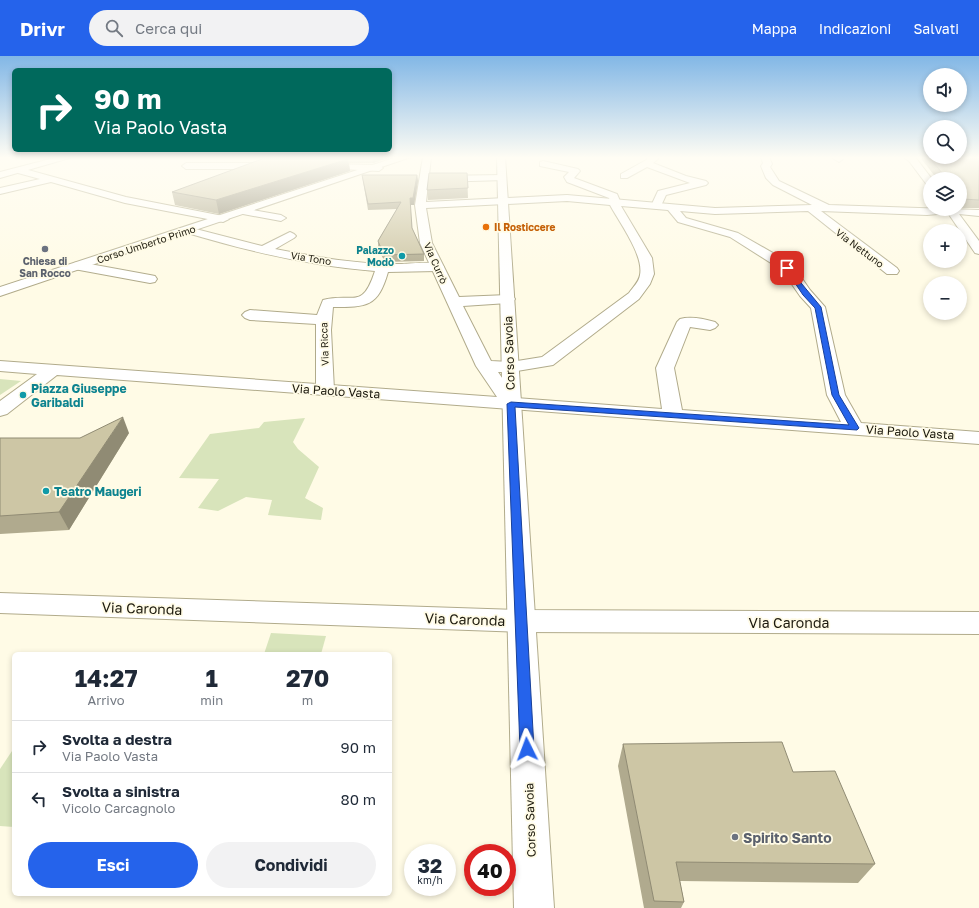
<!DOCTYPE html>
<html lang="it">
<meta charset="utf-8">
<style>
:root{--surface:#fff;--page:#f2f2f3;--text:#1f2937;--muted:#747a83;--line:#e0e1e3;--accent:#2563eb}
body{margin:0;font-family:"Golos Text",sans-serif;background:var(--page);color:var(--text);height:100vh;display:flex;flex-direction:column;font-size:15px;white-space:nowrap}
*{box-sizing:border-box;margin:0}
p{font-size:13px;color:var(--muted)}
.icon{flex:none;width:22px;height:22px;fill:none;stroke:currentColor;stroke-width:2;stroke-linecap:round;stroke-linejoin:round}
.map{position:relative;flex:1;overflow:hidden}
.drawer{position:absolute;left:12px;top:596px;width:380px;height:244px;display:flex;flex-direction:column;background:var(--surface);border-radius:6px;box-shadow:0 2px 6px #0003}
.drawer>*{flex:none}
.top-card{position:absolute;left:12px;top:12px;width:380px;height:84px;border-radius:6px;box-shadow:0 2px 6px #0003;background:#00695c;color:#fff;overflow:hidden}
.tools{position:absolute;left:923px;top:12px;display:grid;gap:8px}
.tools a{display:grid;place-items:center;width:44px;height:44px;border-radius:50%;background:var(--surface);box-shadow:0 2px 6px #0003;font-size:20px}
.speed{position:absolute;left:404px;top:788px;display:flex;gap:8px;font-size:20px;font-weight:700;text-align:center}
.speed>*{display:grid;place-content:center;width:52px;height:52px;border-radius:50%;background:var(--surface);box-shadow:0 2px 6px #0003;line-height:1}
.speed small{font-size:10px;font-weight:400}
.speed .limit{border:6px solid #d22;background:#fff;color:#111}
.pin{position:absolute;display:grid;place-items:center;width:34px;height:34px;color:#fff;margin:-17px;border-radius:8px;box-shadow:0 2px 6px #0006}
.me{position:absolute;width:44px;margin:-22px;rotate:357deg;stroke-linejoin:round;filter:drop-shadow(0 0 3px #0008)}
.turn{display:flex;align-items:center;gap:14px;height:84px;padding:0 16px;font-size:18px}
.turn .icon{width:52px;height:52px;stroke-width:2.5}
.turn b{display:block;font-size:28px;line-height:34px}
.eta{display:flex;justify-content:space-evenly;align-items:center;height:68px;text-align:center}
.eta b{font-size:24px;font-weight:700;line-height:28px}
.button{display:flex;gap:8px;margin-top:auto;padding:8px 16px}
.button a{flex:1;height:46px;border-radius:24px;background:var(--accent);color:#fff;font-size:16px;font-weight:700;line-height:46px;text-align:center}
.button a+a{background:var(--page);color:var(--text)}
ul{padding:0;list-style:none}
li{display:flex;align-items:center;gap:12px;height:52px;padding:0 16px;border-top:1px solid var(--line)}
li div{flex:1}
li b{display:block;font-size:15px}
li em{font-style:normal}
header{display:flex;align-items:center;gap:24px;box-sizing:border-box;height:56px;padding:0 20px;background:var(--accent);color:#fff}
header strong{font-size:19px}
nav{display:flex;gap:22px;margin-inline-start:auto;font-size:14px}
.search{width:280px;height:36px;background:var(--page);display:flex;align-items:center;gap:10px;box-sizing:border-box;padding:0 14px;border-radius:22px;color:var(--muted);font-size:15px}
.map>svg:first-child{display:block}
.green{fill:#d8e4bb}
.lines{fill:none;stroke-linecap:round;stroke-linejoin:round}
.pedestrian-casing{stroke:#b1ab8b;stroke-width:2}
.minor-casing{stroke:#b1ab8b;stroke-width:2}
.tertiary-casing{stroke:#b1ab8b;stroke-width:2}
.pedestrian{fill:#fff;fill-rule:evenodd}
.minor{fill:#fff;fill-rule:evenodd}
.tertiary{fill:#fff;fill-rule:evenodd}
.wall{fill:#b0aa8e}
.shaded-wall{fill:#908b74}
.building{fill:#cdc6a5;stroke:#908b74}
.route{fill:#2563eb;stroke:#184099}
.food-dot{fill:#e8710a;stroke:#fffbe6;stroke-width:1.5}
.worship-dot{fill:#6b7280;stroke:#fffbe6;stroke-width:1.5}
.culture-dot{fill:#0f9aa8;stroke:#fffbe6;stroke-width:1.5}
.labels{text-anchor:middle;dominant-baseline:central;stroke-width:3.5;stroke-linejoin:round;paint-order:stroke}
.far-food-label{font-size:10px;font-weight:bold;fill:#c56008;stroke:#fffbe6;text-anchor:start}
.far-street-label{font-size:10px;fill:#1c190d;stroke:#fffbe6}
.far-culture-label{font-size:10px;font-weight:bold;fill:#0d838f;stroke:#fffbe6;text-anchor:end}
.far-worship-label{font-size:10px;font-weight:bold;fill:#5b616d;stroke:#fffbe6}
.street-label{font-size:12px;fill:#1c190d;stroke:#fffbe6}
.culture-label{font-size:12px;font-weight:bold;fill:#0d838f;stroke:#fffbe6;text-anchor:start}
.near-street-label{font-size:14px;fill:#1c190d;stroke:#fffbe6}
.near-worship-label{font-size:14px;font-weight:bold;fill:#5b616d;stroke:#fffbe6;text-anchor:start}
</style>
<header>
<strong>Drivr</strong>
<div class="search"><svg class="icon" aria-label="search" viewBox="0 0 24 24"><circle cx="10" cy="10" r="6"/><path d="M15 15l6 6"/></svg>Cerca qui</div>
<nav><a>Mappa</a><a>Indicazioni</a><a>Salvati</a></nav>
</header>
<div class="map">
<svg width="979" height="852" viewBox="0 0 979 852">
<rect width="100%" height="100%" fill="#fffbe6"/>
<g class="green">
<path d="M0 323 21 325 0 339Z"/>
<path d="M305 362 293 386 298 393 319 411 305 442 323 452 321 464 268 459 272 444 246 441 218 455 198 452 219 423 179 422 210 378 259 372 264 366Z"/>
<path d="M271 577 326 580 321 598H264Z"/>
<path d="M14 692V771L0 770V713Z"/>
</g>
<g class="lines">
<defs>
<g id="pedestrian">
<path d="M270 101H278L274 107 379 109 383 112 379 115 341 113H186L182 110 186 107H265Z"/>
<path d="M646 101H657L658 103 653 107 686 120 706 125 708 127 706 129 666 139 660 152H652L651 150 658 135 690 127 647 111 627 122H621V118L648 103Z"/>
<path d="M543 105 578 113 580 115 574 122 617 138 620 145 615 148 611 147 609 142 567 126 564 121 569 116 540 110V106Z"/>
<path d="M502 119 505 120V124L437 126 432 123 437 120Z"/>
<path d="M247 153 281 159 286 162 281 165 243 158 242 156Z"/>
<path d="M188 171 262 190 290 176 294 178 296 180 294 182 275 193C316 201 360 209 402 208 411 208 439 204 444 211L437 215 388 216C378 251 367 251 333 251L331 274 334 334 331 338 325 339 319 338 316 334V268L250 264 245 262 242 259 245 256 250 254 317 259 323 244C354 236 362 255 375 215 310 210 247 195 184 176L182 174 184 172Z"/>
<path d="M79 206 150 219 155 220 157 223 155 226 150 227 74 213 73 210 74 207Z"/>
</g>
<g id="minor">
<path d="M423 101H431L426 146 567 139 715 152 812 149 773 129 766 122 761 110 763 107 761 101H769L772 108 770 111 779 125 829 149 979 154V160L959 158 979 185V198L975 197 948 157 927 159 821 155 897 212 899 215 897 218H887L808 155 715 158 680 155 686 162 738 177 792 208 810 234 825 251 845 339 861 367 979 376V388L57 319 7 358 0 360V345L37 318 0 315V305L497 341 476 310 420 187 415 149ZM567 145 610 149C619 166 644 199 640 219 639 226 633 231 629 237L542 301 511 306 491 305 463 250 508 247 513 246 515 243 513 240 508 239 459 241 432 187 426 152ZM621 150 668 154 678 166 730 181 782 214 800 240 811 252 827 339 841 366 682 354 674 312 690 271 710 274 715 272 718 269 715 266C705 263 690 260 680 263L677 266 656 312 662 353 516 342 498 316H511L553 309 639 243 650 228 654 218 652 202Z"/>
<path d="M831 101H842L843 103 839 106Z"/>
<path d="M903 101H915L932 123H930V130L927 129 909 105Z"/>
<path d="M21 112 126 141 223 160 229 163 223 166 125 147 51 126 0 138V132L40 123 18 117V113Z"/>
<path d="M0 537 521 554 979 556V578L521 576 0 557Z"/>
</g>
<g id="tertiary">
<path d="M58 101H73L0 122V116Z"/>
<path d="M397 101H411L0 240V231Z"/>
<path d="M497 101H505L554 852H514Z"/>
</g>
</defs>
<use href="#pedestrian" class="pedestrian-casing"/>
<use href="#minor" class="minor-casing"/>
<use href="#tertiary" class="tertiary-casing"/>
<use href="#pedestrian" class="pedestrian"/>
<use href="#minor" class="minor"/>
<use href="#tertiary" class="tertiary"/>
</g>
<g class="wall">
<path d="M285 101H392L373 107H349L350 115 219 158 175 149 172 136 286 103Z"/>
<path d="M920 101H979V152H960V123H937Z"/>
<path d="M467 117 468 142 428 144 427 134Z"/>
<path d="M362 119H417L418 125 414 149H410L412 172 424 198V205L385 206 378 193V185L397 153 368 154Z"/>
<path d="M129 377 69 474 0 478V382H80Z"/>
<path d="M623 688 793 716 875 808 858 827 680 825 684 846 681 852H644L618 710Z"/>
</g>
<g class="shaded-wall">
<path d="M372 101H392L373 107Z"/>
<path d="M348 103 350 115 219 158 216 144Z"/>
<path d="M417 119 418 125 414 149H410V142Z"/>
<path d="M123 361 129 377 69 474 59 456Z"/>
</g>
<g class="building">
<path d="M929 101H979V144L963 143 960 139V123H947Z"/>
<path d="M262 103H348L216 144 172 136Z"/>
<path d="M429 117H467L468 132 427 134Z"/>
<path d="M362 119H417L413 142H410L412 172 424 198 384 199 378 185 401 146 368 148Z"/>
<path d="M123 361 59 456 0 460V382H80Z"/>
<path d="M782 686 793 716 835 715 875 808 676 806 684 846 654 845 623 688Z"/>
</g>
<linearGradient id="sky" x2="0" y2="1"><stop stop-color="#82b7e6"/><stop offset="0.46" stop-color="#fffdf4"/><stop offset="1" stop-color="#fffdf4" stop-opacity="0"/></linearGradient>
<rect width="979" height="221" fill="url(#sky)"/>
<path class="route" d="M787 210 821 251 839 339 859 372 857 374 515 351 534 693 532 697 527 699 522 697 520 693 507 348 511 346 849 369 832 339 815 252 803 239 785 212Z"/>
<circle class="food-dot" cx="486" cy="171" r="4"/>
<g class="worship-dot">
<circle cx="45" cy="193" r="4"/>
<circle cx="735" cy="781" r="4"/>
</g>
<g class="culture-dot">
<circle cx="402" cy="200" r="4"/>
<circle cx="23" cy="339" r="4"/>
<circle cx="46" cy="435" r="4"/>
</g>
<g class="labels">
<g class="far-food-label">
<text x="494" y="171">Il Rosticcere</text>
</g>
<g class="far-street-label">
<text transform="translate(146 188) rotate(-18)">Corso Umberto Primo</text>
<text transform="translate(860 192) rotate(37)">Via Nettuno</text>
<text transform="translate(311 202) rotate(9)">Via Tono</text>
<text transform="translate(436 207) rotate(66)">Via Currò</text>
<text transform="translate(324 288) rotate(-92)">Via Ricca</text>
</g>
<g class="far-culture-label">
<text x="394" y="194">Palazzo<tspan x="394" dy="12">Modò</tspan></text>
</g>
<g class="far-worship-label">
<text x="45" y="205">Chiesa di<tspan x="45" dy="12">San Rocco</tspan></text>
</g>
<g class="street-label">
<text transform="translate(509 297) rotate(-92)">Corso Savoia</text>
<text transform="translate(336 335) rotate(4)">Via Paolo Vasta</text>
<text transform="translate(910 376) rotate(4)">Via Paolo Vasta</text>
<text transform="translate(530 764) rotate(-92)">Corso Savoia</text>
</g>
<g class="culture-label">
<text x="31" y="332">Piazza Giuseppe<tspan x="31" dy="14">Garibaldi</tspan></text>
<text x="54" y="435">Teatro Maugeri</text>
</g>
<g class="near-street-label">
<text transform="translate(142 552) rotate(2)">Via Caronda</text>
<text transform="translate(465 563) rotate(2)">Via Caronda</text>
<text x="789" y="566">Via Caronda</text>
</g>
<g class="near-worship-label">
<text x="743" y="781">Spirito Santo</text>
</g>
</g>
</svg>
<div class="tools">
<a><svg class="icon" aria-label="sound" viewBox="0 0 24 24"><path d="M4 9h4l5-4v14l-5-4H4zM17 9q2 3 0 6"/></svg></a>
<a><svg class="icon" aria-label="search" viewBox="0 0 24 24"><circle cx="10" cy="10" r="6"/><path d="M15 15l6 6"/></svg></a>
<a><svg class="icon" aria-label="layers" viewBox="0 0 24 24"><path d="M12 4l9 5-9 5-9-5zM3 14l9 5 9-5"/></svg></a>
<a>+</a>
<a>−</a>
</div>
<div class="speed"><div>32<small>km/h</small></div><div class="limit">40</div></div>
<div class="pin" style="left:787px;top:212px;background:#d93025"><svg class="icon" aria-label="arrive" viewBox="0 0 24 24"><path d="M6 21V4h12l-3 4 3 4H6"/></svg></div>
<svg class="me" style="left:527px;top:693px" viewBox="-20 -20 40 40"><path d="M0-17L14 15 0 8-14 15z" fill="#2563eb" stroke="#fff" stroke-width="4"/></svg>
<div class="top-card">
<div class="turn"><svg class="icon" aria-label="right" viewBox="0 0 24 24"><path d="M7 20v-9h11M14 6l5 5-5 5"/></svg><div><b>90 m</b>Via Paolo Vasta</div></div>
</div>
<section class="drawer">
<div class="eta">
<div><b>14:27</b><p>Arrivo</p></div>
<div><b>1</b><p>min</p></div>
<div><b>270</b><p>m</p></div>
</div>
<ul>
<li><svg class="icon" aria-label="right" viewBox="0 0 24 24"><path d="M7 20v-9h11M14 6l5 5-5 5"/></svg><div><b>Svolta a destra</b><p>Via Paolo Vasta</p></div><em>90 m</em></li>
<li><svg class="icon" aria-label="left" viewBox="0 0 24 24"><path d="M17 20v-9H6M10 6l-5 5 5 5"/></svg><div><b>Svolta a sinistra</b><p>Vicolo Carcagnolo</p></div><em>80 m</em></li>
</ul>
<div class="button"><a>Esci</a><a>Condividi</a></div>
</section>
</div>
